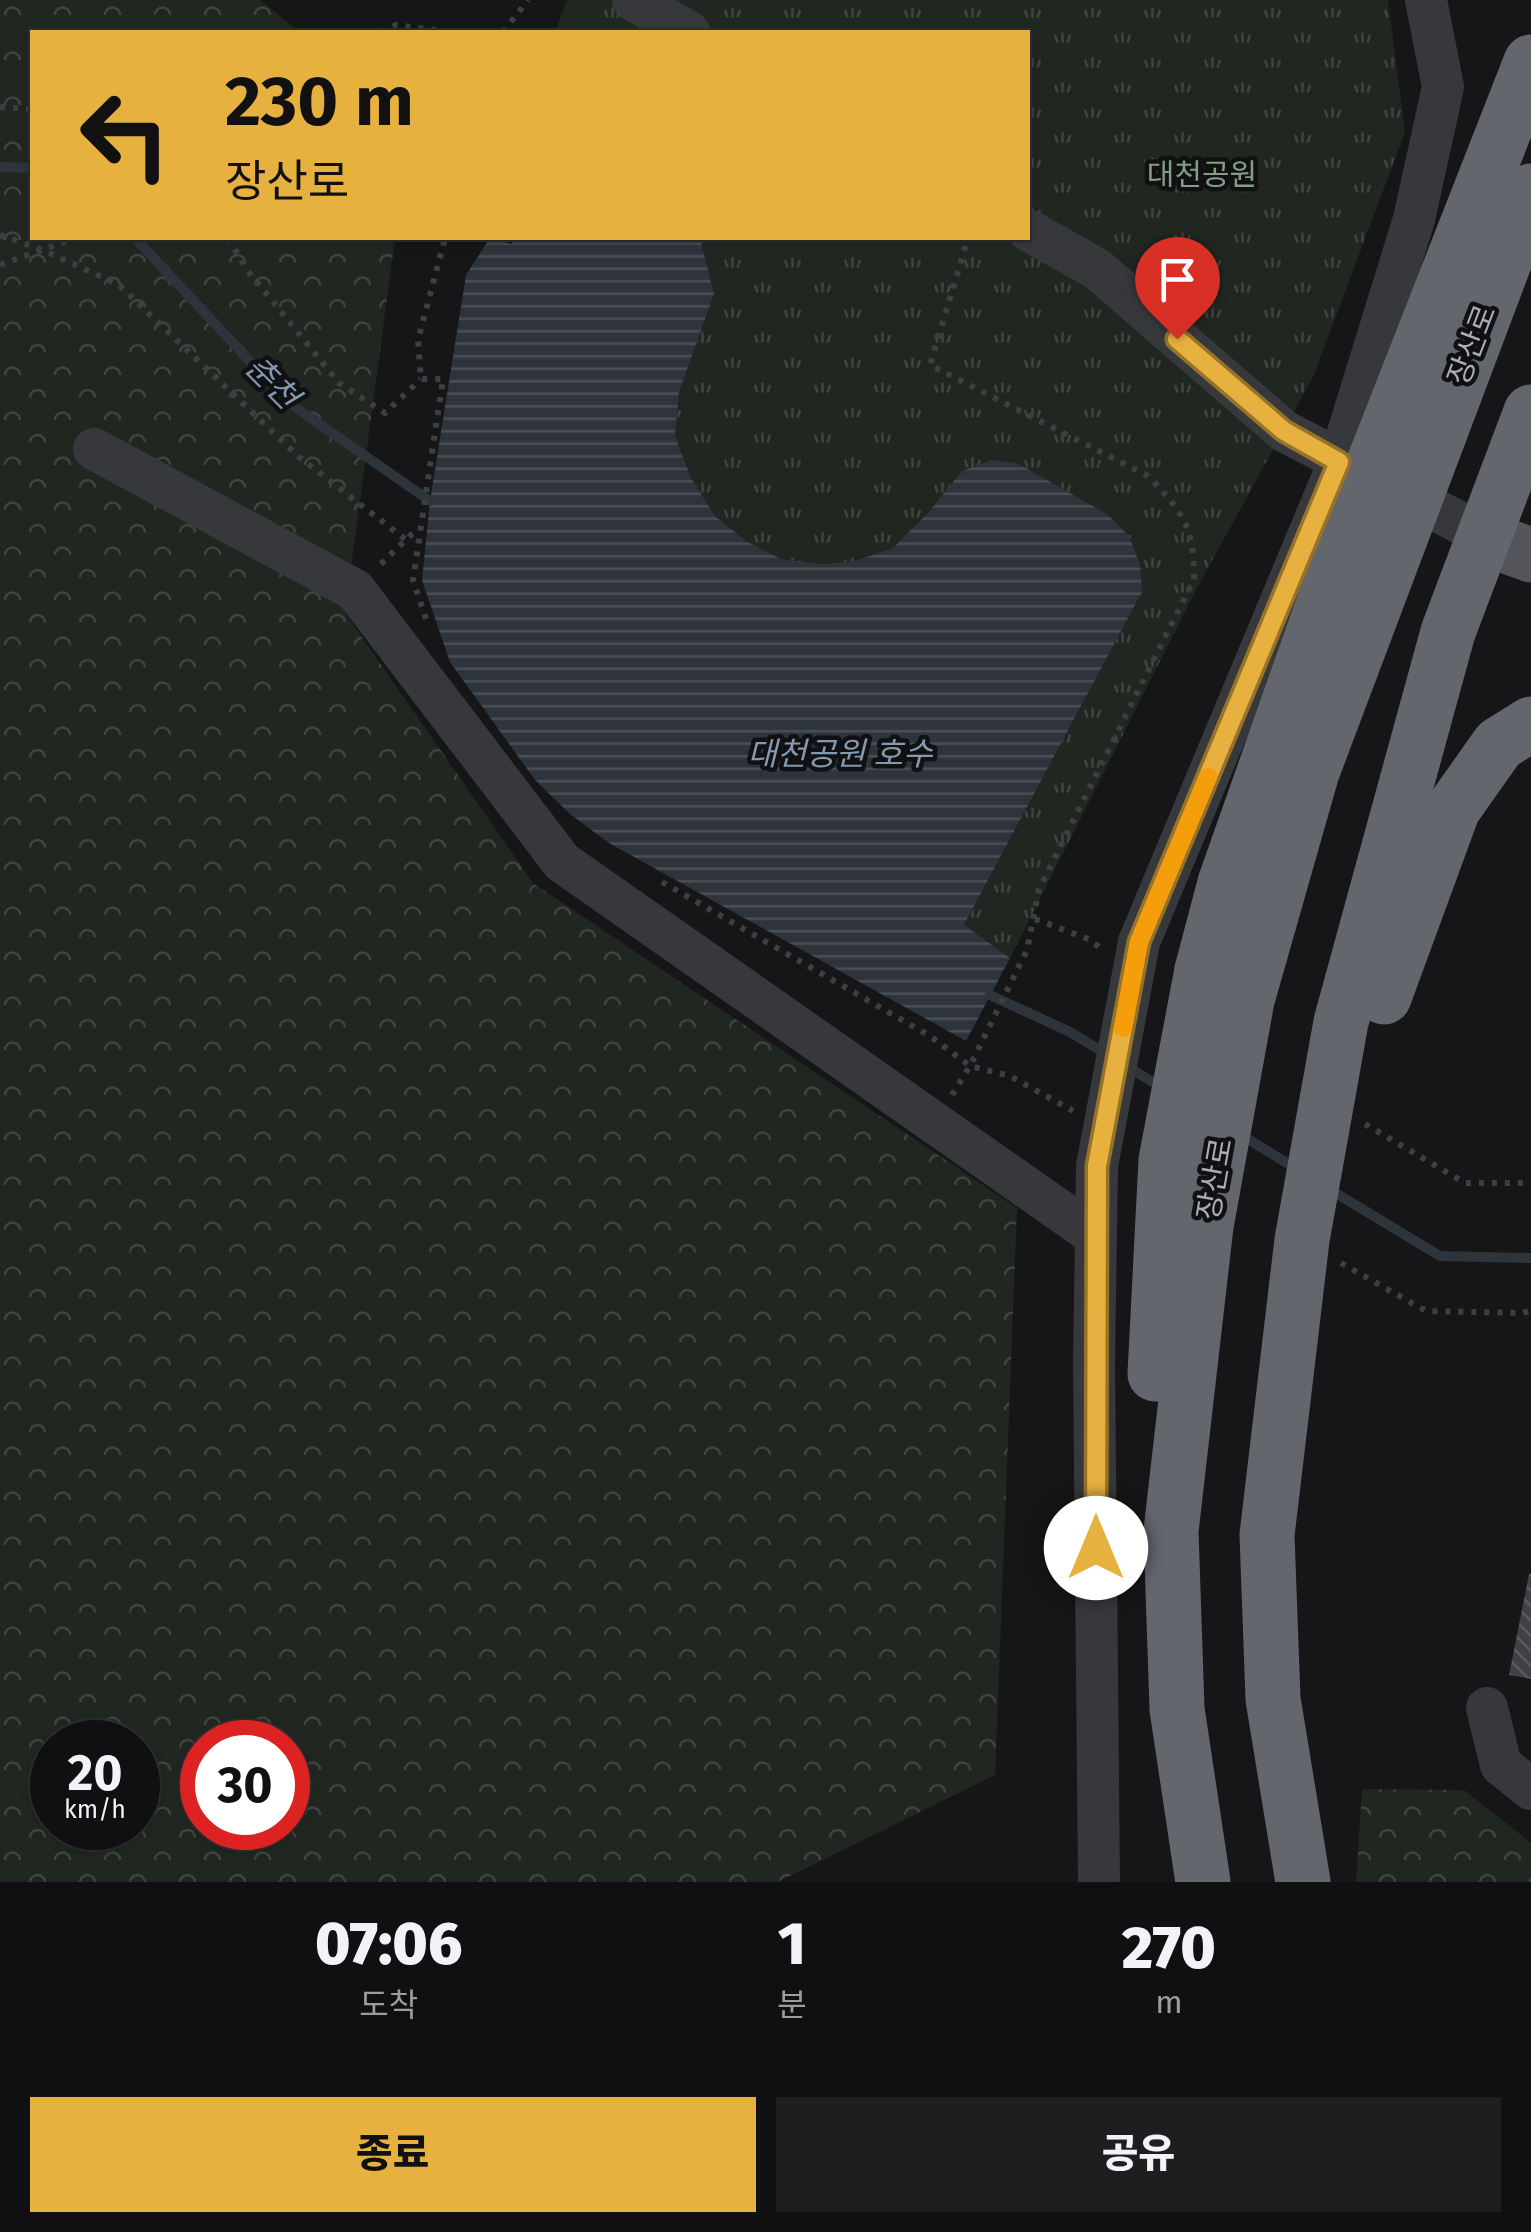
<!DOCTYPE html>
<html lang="ko">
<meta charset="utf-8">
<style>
:root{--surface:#101012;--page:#1e1e20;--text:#f1f3f6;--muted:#9c9d9f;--line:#303032;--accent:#e6b13f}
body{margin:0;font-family:"Fira Sans","Noto Sans KR",sans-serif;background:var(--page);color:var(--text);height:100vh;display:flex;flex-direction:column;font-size:38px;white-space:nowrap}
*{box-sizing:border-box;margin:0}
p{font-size:32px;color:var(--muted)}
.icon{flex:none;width:55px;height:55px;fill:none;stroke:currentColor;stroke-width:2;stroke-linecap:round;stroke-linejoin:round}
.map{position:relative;height:1882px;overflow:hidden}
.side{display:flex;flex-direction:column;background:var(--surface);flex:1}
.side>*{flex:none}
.guide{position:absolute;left:30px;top:30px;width:1000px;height:210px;border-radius:0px;box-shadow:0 2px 8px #0004,0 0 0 2px var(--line);background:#e6b13f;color:#111;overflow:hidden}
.speed{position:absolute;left:30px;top:1720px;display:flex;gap:20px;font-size:50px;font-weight:700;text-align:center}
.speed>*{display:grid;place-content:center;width:130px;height:130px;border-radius:50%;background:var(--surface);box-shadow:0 2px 8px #0004,0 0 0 2px var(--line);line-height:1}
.speed small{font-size:25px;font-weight:400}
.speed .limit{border:15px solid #d22;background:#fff;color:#111}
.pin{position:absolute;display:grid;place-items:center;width:85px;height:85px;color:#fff;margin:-102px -42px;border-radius:50% 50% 50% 0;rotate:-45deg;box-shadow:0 0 10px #0007}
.pin .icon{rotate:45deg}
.me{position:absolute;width:110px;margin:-55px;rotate:0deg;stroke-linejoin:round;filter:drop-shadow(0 0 8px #0008)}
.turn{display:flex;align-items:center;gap:35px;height:210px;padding:0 30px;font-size:45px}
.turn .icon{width:130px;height:130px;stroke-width:2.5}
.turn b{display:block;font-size:70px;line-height:85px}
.eta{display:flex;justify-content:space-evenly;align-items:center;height:170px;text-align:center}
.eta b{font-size:60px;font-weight:800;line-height:70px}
.primary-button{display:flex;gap:20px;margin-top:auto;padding:20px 30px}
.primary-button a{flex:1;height:115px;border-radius:0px;background:var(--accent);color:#111;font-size:40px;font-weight:800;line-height:115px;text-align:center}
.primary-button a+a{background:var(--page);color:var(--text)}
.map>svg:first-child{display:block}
.forest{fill:url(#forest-crowns);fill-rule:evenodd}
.park{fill:url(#park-tufts)}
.water{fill:url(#water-rules)}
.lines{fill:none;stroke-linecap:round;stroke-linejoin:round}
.stream{stroke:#2d343b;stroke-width:10}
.building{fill:url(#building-back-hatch)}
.path{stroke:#3d3f43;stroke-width:6;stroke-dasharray:5 8;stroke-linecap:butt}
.minor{stroke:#37383c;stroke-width:42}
.major{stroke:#53555b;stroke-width:55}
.highway{stroke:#63666d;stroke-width:55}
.minor-bridge{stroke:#37383c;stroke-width:42}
.highway-bridge{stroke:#63666d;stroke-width:55}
.route-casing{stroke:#967329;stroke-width:25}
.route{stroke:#e6b13f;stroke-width:18}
.slow{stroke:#f59e0b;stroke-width:18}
.labels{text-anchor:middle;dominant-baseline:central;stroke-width:9;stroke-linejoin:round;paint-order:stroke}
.park-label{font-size:30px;fill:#81a083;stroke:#111113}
.street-label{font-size:30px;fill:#a9adb7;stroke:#111113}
.water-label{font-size:32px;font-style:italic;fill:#8299b0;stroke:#111113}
</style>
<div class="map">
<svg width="1531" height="1882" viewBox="0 0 1531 1882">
<defs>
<pattern id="forest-crowns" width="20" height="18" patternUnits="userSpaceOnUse" patternTransform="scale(2.5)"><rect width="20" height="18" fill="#202721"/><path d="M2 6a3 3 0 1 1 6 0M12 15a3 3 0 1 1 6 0" fill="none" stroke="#3e443f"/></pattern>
<pattern id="park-tufts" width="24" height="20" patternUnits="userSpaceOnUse" patternTransform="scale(2.5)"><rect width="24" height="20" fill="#202721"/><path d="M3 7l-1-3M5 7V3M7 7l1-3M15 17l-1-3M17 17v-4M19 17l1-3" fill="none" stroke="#3e443f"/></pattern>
<pattern id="water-rules" width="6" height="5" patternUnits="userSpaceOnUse" patternTransform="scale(2.5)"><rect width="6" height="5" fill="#2d343b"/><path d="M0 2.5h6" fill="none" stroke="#494f55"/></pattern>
<pattern id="building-back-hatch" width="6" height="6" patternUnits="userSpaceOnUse" patternTransform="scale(2.5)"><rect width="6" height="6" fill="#404145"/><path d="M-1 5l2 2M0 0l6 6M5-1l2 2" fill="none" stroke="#595a5e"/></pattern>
</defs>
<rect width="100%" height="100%" fill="#161618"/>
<g class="forest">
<path d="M0 0H260L300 32H32V238H395L345 613 533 883 1017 1208 995 1775 778 1882H0ZM52 1742H138V1828H52ZM202 1742H288V1828H202Z"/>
<path d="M1362 1789 1464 1790 1531 1843V1882H1356Z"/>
</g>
<path class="park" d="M567 0H1388L1405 132 1313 377 1197 588 1010 958 964 926 1142 592 1107 514 1017 463 991 460 893 548 855 561 823 564 781 559 746 541 715 516 691 478 675 437 679 392 714 294 700 238H1028V32H555Z"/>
<path class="water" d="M490 238 511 244 516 238H700L714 294 679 392 675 436 691 478 715 516 746 541 781 559 823 564 855 561 893 548 928 513 962 471 991 460 1017 463 1107 514 1129 536 1140 565 1142 592 964 925 1010 958 966 1041 609 843 570 814 535 780 450 662 422 580 430 501 466 275Z"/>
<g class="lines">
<g class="stream">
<path d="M0 167 32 168"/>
<path d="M135 238 289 403 430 501"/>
<path d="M990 995 1070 1032 1105 1053"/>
<path d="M1128 1067 1161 1087"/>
<path d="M1240 1134 1298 1170"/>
<path d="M1329 1189 1440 1256 1531 1258"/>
</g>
</g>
<path class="building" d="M1529 1574H1531V1679L1509 1675Z"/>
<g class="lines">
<g class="path">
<path d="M381 32 396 25 450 32"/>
<path d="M503 32 528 0"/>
<path d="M0 107 32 109"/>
<path d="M0 235 43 250 119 285 299 457 405 539"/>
<path d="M228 238 248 271 339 383 385 413 421 379"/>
<path d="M0 265 75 238"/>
<path d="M381 564 418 528"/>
<path d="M426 619 413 580 443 379H421L418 340 445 238"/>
<path d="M662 882 930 1036 970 1066 1027 950 1039 889 1194 579C1194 526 1184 514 1148 476L930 365 968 238"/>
<path d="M1035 919 1091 940 1101 949"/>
<path d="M952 1095 970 1066 1010 1076 1073 1111"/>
<path d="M1365 1124 1465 1183H1531"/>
<path d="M1341 1263 1426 1311 1523 1313 1531 1310"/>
</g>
<g class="minor">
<path d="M633 0 689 32"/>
<path d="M1028 230 1097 269 1284 431 1501 544"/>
<path d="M94 449 355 590 562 862 1096 1236"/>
<path d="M1139 942 1339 462 1414 219 1443 87 1426 0"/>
<path d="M1097 1166 1094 1362 1099 1882"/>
<path d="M1487 1708 1501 1765 1531 1789"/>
</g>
<path class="major" d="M1501 544 1531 555"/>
<g class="highway">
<path d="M1202 970 1225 883 1368 478 1531 62"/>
<path d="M1384 997 1453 809 1499 744 1531 724"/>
</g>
<path class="minor-bridge" d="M1097 1166 1139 942"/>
<g class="highway-bridge">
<path d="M1155 1374 1166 1160 1202 970"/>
<path d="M1203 1882 1177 1709 1171 1531 1206 1226 1247 1000 1312 772 1531 191"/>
<path d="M1303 1882 1273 1699 1267 1535 1302 1240 1341 1022 1448 632 1531 412"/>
</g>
</g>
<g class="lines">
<defs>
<path id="route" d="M1096 1548 1097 1166 1139 942 1339 462 1284 431 1177 339"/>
</defs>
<use href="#route" class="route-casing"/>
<use href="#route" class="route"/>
<path class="slow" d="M1123 1028 1139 942 1208 777"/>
</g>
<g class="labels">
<g class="park-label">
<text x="1202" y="175">대천공원</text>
</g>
<g class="street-label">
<text transform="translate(1472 345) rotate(-69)">장산로</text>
<text transform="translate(1215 1179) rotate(-80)">장산로</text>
</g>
<g class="water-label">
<text transform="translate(272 382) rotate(45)">춘천</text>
<text x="840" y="754">대천공원 호수</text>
</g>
</g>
</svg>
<div class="speed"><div>20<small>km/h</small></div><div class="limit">30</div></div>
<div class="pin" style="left:1177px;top:339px;background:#d93025"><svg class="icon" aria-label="arrive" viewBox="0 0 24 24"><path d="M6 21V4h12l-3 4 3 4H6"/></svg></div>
<svg class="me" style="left:1096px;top:1548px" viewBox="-20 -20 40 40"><circle r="19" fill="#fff"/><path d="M0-13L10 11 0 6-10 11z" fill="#e6b13f"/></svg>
<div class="guide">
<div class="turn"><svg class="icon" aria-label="left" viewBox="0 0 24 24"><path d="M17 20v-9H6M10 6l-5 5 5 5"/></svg><div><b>230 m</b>장산로</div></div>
</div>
</div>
<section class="side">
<div class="eta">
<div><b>07:06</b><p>도착</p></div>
<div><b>1</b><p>분</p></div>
<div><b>270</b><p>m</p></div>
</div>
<div class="primary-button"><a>종료</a><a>공유</a></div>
</section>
